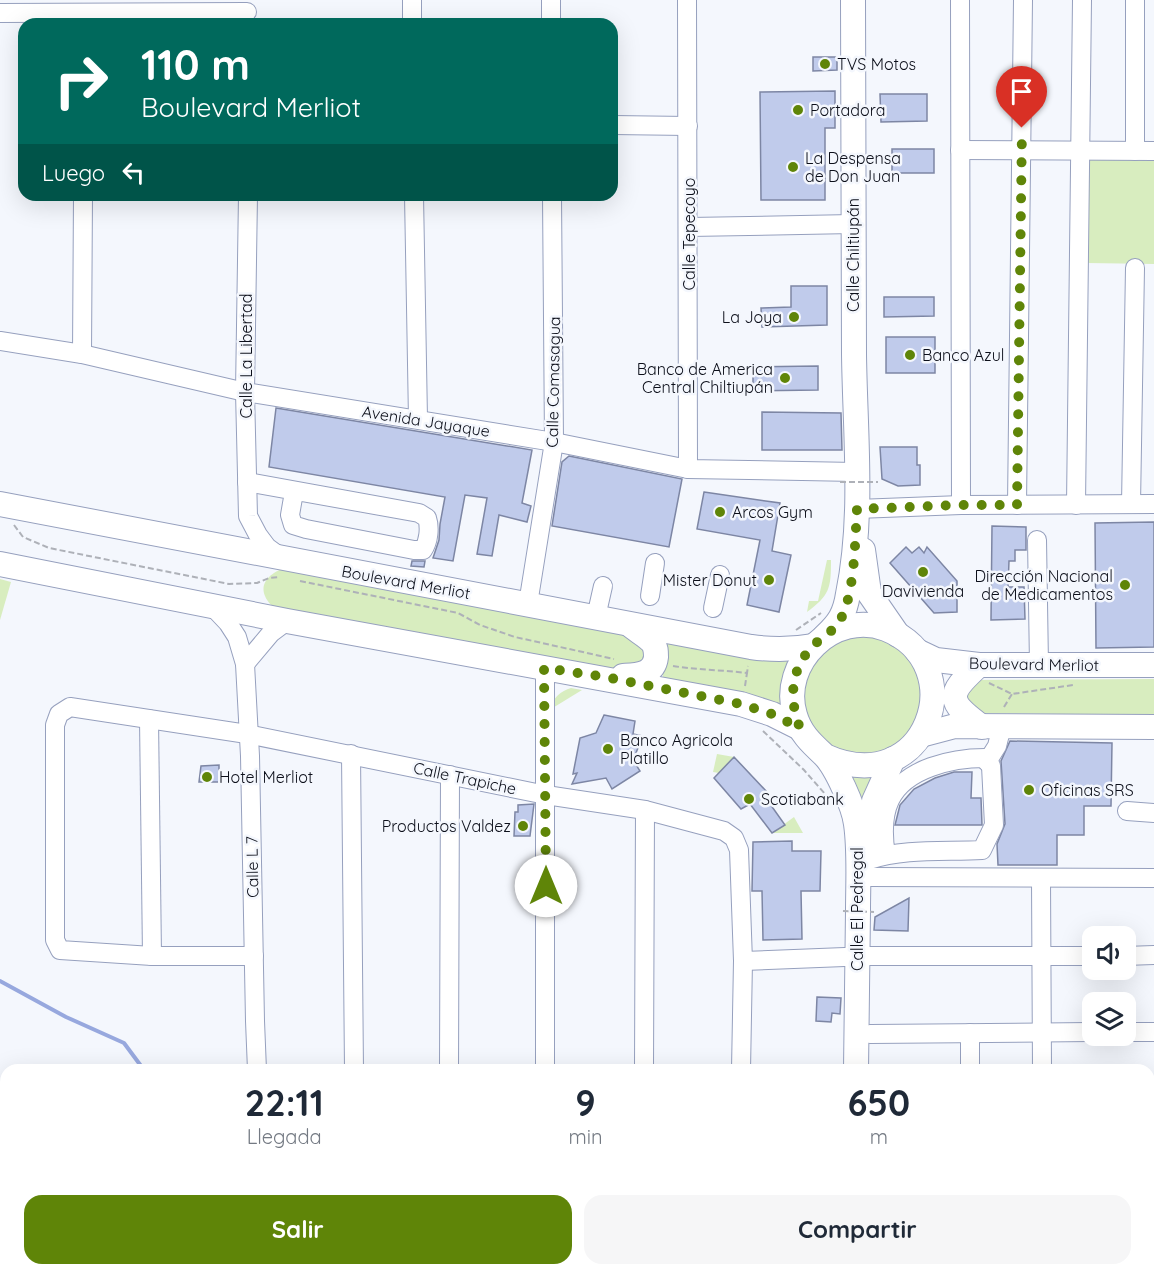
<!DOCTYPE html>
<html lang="es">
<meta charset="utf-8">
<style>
:root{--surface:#fff;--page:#f6f6f7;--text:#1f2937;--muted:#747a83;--accent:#5f8508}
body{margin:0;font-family:Quicksand,sans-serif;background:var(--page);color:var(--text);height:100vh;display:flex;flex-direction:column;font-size:22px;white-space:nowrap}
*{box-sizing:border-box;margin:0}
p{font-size:20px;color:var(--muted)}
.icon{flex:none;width:33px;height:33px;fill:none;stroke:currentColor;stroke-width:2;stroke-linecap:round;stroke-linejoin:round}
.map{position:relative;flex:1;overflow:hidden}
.side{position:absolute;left:0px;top:1064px;width:1155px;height:212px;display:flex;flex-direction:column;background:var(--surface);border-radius:18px 18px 0 0;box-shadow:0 6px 24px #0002}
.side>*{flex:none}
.banner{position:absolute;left:18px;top:18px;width:600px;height:183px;border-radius:18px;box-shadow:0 6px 24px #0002;background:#00695c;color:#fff;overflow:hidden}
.tools{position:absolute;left:1082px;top:926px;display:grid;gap:12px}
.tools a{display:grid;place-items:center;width:54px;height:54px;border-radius:12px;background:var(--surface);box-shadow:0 6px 24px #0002;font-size:30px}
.pin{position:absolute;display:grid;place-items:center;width:51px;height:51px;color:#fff;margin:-62px -26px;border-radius:50% 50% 50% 0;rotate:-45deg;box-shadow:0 0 6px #0007}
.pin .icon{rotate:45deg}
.me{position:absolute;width:66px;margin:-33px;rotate:0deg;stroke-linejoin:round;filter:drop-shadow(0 0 4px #0008)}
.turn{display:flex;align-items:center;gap:21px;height:126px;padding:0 24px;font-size:27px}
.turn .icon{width:78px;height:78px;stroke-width:2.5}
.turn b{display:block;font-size:42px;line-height:51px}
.then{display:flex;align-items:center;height:57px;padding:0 24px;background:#0003;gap:12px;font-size:22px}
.eta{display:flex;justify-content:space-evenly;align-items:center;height:102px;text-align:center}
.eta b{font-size:36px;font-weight:700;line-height:42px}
.action{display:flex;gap:12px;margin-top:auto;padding:12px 24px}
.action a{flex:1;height:69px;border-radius:18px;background:var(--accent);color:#fff;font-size:24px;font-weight:700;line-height:69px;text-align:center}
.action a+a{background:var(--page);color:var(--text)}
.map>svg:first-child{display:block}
.green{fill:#d8edbf}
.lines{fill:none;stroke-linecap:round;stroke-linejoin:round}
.stream{stroke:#97a8de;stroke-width:4}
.building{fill:#c0cbeb;stroke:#7d86a4;stroke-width:1.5}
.minor-casing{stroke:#96a0be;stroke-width:20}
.major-casing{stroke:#96a0be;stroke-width:26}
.path{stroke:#aeb1b8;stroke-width:2;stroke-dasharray:6 3;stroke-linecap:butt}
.minor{stroke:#fff;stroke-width:18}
.major{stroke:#fff;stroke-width:24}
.path-bridge{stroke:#aeb1b8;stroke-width:2;stroke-dasharray:6 3;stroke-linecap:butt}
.route{stroke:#5f8508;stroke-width:10;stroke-dasharray:0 18}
.poi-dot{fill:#5f8508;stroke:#f4f7fd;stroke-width:2}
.labels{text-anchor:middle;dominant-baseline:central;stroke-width:5;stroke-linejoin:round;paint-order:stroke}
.poi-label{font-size:16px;fill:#0c0f1a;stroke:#f4f7fd;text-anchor:start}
.street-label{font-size:16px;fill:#0c0f1a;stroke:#f4f7fd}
</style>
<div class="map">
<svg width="1154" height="1274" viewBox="0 0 1154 1274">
<rect width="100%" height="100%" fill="#f4f7fd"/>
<g class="green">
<path d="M1088 155 1154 156V264L1087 263Z"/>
<path d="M827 560H831C831 588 830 595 807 612L809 601H818Z"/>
<path d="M289 567 639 635 653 646 639 673 277 612C274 607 267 602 265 596 258 580 277 569 289 567Z"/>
<path d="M0 579 11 582 0 620Z"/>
<circle cx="862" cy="696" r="59"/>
<path d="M666 640 795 655 791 717 665 682 662 673Z"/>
<path d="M1154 679V715L966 713V680Z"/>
<path d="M571 688 582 690 551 709C552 698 561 691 571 688Z"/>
<path d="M717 754 734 757 719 773 713 772Z"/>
<path d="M878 774 863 804 841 776Z"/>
<path d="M794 817 803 833H772Z"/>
<path d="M1072 1269H1125V1274L1072 1273Z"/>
</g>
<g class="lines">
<g class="stream">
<path d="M0 981 66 1017 124 1043 144 1070"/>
<path d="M238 1269 241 1274"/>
</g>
</g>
<g class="building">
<path d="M813 57H837V70L813 71Z"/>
<path d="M835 91V128H825V200H761L760 92Z"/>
<path d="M880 94H927V121L881 122Z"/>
<rect x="892" y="149" width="42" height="24"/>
<path d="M791 286H827V325L762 327 761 308 791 307Z"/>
<path d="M884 297H934V316L884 317Z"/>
<rect x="886" y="337" width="49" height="36"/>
<path d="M818 366V390L753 391V367Z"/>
<path d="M276 408 532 450 522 503 531 506 527 522 499 515 492 556 477 554 487 498 465 495 453 561 433 558 439 540 440 524 445 497 269 467Z"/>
<path d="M762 412 841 413 842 450H762Z"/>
<path d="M880 447H917V465H920V485L898 486 882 479Z"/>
<path d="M569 456 682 479 669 547 552 526 562 462Z"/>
<path d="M704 492 780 503 772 551 791 555 779 612 747 605 760 540 697 529Z"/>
<path d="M1154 522V647L1096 648 1095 523Z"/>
<path d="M992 526 1026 527V550H1015V561H1009L1008 587H1024L1025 619 991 620Z"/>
<path d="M906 547 912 553 919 547 924 553 927 547 957 581V612L934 613 890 563Z"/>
<path d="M412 561H425L424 567 411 566Z"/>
<path d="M604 715 635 721 633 734 643 736 633 760 640 771 612 789 606 778 572 784 577 773 573 774 580 738 596 733Z"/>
<path d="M1010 741 1112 743 1111 806H1084V835H1057V865H998L997 844 1005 824 1001 761Z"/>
<path d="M734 757 767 792 763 794 785 825 772 833 750 804 741 809 714 778Z"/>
<path d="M219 765V782H199L201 766Z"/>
<path d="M954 772H972L971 798H981L982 825H895L900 805 914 789 935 778Z"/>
<path d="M534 804 530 836H514L515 812H518V805Z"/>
<path d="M792 841V851H821L820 891H801L802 939 763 940 762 891H752L753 842Z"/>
<path d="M909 898 908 931 874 930 875 917Z"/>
<path d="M817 997 841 998 840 1014 832 1013 831 1022 816 1021Z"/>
</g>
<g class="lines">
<defs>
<g id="minor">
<path d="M412 0V24"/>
<path d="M551 0V24"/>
<path d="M687 0 688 469"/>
<path d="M960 0 961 505"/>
<path d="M0 13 247 12"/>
<path d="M612 125 688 126"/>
<path d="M960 150 1154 151"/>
<path d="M1135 151V0"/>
<path d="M248 195 245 392 248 516 258 535 267 547 282 558"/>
<path d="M414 195 418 419"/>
<path d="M689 227 853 224"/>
<path d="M0 341 82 354 245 392 554 442 688 469 856 472"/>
<path d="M82 354 83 195"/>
<path d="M247 482 419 513 427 518C430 527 429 541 423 550H414L306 529 293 525 290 515 294 492"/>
<path d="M1131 504 1135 268"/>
<path d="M1017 505 1023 0"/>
<path d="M1076 505 1082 0"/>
<path d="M857 509 961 505 1154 504"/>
<path d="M1037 540 1039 665"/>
<path d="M650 596 655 563"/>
<path d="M528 604 554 442 552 195"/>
<path d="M212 606 228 623 237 637 245 664 250 756 255 1021 257 1070"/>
<path d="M713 608 720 575"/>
<path d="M596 617 603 586"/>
<path d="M245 664 271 633 287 621"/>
<path d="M545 668V1070"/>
<path d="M149 719 152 956"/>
<path d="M351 754 354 1070"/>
<path d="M987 762 997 746 1002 726"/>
<path d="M1127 811 1154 813"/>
<path d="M869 860C904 848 945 852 982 850L994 825 991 766 985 758C953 758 905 768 890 800 882 817 883 837 886 855"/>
<path d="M870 877 1154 878"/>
<path d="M1041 879 1042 1070"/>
<path d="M254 956H152L60 950 55 940V725L59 714 70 707 247 734 546 795 645 810 724 831 734 838 739 850 743 961 741 1070"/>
<path d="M1125 956 1154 955"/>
<path d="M743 961 870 956H1092"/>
<path d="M1125 1032H1154"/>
<path d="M970 1033V1070"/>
<path d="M870 1034 1092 1032"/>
<path d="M449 1070 450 775"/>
<path d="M644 1070 645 810"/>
<path d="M1149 1104H1154"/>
<path d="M0 1116 6 1122"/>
<path d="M0 1173 6 1177"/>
<path d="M0 1207 6 1204"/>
<path d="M28 1269 30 1274"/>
<path d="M89 1269 92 1274"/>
<path d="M346 1269 349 1274"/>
<path d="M971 1269V1274"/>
<path d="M1042 1269V1274"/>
<path d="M449 1274V1269"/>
<path d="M545 1274V1269"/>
<path d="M642 1274V1269"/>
<path d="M739 1274V1269"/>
</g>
<g id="major">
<path d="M0 504 751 647C773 650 791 650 813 646"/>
<path d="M863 550 869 593 898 635"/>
<path d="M0 564 287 621 741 704 772 714 800 728"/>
<path d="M825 636C839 623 845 614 848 594 864 516 855 433 854 354 853 236 853 118 853 0"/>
<path d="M917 651 936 660 979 665H1154"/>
<path d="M979 665C946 695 947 701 982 727"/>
<path d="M623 676C637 675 654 675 656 657 656 651 656 648 653 643 647 636 637 631 630 625"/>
<path d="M921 735 955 726 1154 727"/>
<path d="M825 756C927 802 974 664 886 629 834 609 779 663 795 715 800 733 811 743 824 755 836 767 854 807 856 824 860 852 858 882 858 911 857 964 857 1017 856 1070"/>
<path d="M869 848 874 801 893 759"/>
<path d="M869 1274V1269"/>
</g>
</defs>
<use href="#minor" class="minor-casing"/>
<use href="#major" class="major-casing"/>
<g class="path">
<path d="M14 525 23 537 49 548 229 584 257 583 269 578 280 577"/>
<path d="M300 581 458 613 480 625 515 637 614 659"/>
<path d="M796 630 821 613"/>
<path d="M673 666C698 670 723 670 747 673L748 666"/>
<path d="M989 683 1012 694 1073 685"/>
<path d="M745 686 747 673"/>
<path d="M1004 707 1012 694"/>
<path d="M763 731 804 770 826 795"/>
</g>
<use href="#minor" class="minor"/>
<use href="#major" class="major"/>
<g class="path-bridge">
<path d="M840 482H878"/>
<path d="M843 911 874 912"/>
</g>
</g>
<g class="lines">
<path class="route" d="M546 886 544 668 605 677 741 704 772 714 800 728C789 700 790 670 812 647 820 638 833 632 839 622 855 597 855 539 857 509L961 505H1017L1022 128"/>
</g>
<g class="poi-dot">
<circle cx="825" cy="64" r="6"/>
<circle cx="798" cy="110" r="6"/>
<circle cx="793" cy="167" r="6"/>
<circle cx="794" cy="317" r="6"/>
<circle cx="910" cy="355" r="6"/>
<circle cx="785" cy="378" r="6"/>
<circle cx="720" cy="512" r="6"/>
<circle cx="923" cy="572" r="6"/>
<circle cx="769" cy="580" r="6"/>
<circle cx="1125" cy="585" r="6"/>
<circle cx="608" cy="749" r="6"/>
<circle cx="207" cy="777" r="6"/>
<circle cx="1029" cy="790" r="6"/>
<circle cx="749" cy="799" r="6"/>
<circle cx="523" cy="826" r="6"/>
</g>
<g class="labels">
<g class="poi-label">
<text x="837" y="64">TVS Motos</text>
<text x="810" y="110">Portadora</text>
<text x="805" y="158">La Despensa<tspan x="805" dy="18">de Don Juan</tspan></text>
<text x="782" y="317" text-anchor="end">La Joya</text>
<text x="922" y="355">Banco Azul</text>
<text x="773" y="369" text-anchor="end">Banco de America<tspan x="773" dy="18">Central Chiltiupán</tspan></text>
<text x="732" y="512">Arcos Gym</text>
<text x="1113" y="576" text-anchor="end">Dirección Nacional<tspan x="1113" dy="18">de Medicamentos</tspan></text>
<text x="757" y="580" text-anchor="end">Mister Donut</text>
<text x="923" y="591" text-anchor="middle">Davivienda</text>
<text x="620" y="740">Banco Agricola<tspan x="620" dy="18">Platillo</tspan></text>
<text x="219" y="777">Hotel Merliot</text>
<text x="1041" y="790">Oficinas SRS</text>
<text x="761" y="799">Scotiabank</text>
<text x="511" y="826" text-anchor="end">Productos Valdez</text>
</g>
<g class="street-label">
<text transform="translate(689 234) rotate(-90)">Calle Tepecoyo</text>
<text transform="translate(853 255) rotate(-90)">Calle Chiltiupán</text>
<text transform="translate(246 356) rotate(-90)">Calle La Libertad</text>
<text transform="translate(553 382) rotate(-89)">Calle Comasagua</text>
<text transform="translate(426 421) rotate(9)">Avenida Jayaque</text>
<text transform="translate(406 582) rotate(10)">Boulevard Merliot</text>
<text transform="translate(1034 664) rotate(1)">Boulevard Merliot</text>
<text transform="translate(465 778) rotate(12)">Calle Trapiche</text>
<text transform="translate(252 867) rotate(-91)">Calle L 7</text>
<text transform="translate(857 909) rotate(-90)">Calle El Pedregal</text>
</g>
</g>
</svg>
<div class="tools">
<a><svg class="icon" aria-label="sound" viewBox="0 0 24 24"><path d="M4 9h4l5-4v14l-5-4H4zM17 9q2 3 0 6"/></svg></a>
<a><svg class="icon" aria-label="layers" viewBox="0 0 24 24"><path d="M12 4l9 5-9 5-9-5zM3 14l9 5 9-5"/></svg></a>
</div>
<div class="pin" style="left:1022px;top:128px;background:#d93025"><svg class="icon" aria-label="arrive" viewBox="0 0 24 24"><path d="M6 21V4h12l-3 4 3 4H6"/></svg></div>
<svg class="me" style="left:546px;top:886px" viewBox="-20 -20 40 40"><circle r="19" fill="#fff"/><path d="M0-13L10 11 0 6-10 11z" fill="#5f8508"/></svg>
<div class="banner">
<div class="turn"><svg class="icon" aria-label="right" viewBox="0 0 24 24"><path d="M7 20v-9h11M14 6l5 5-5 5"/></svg><div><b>110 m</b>Boulevard Merliot</div></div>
<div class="then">Luego<svg class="icon" aria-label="left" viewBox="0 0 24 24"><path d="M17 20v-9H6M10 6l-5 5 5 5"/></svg></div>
</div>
<section class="side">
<div class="eta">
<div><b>22:11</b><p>Llegada</p></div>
<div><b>9</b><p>min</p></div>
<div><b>650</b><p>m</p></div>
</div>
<div class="action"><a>Salir</a><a>Compartir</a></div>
</section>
</div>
